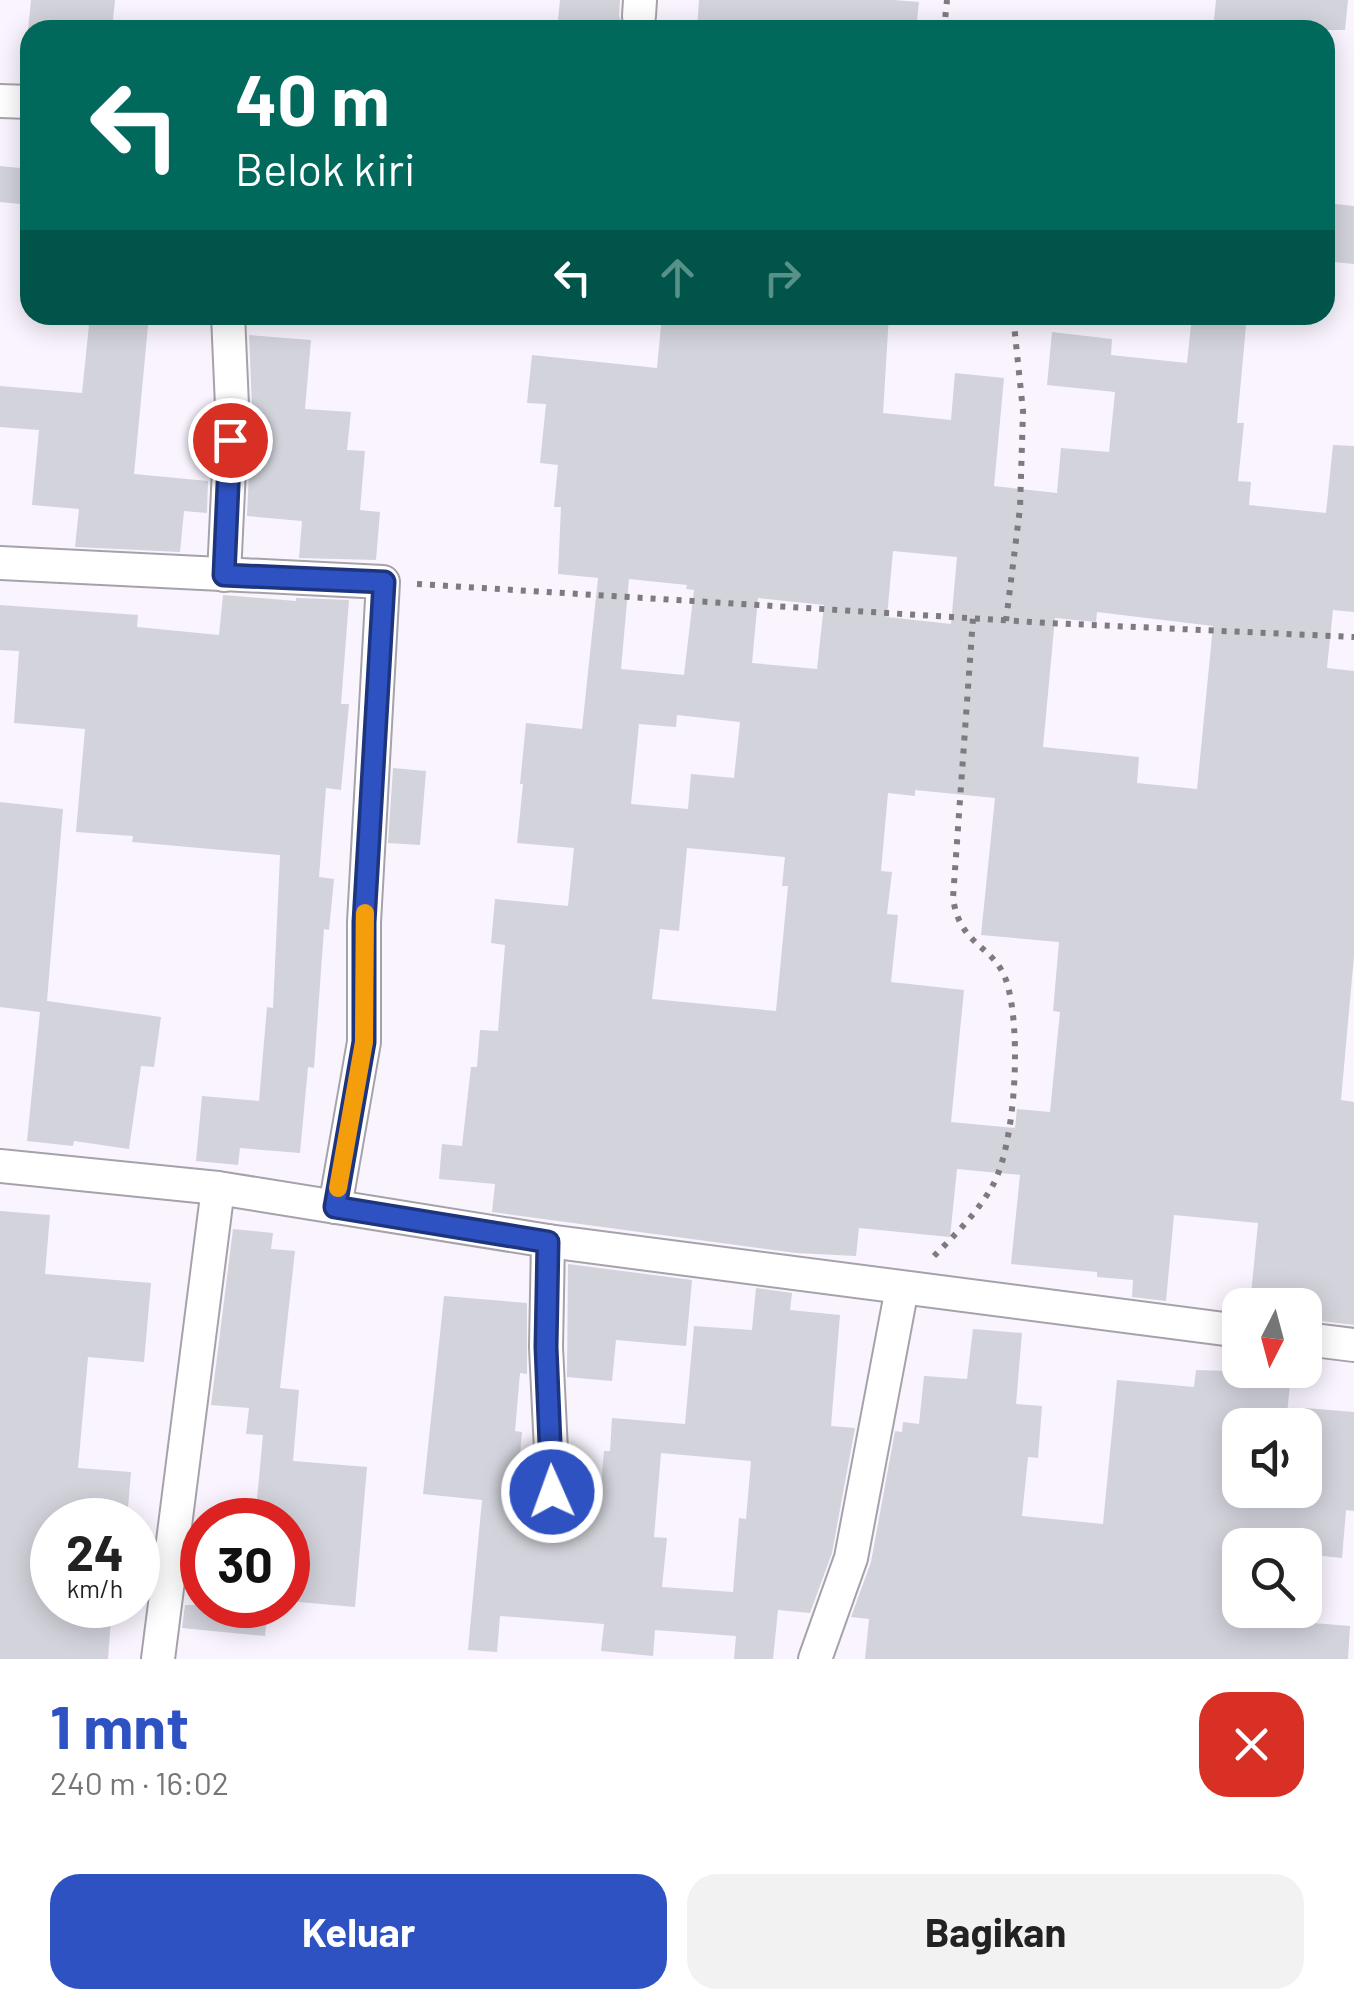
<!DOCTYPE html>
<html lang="id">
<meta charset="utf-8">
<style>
:root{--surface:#fff;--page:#f2f2f2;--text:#222;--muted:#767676;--accent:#2e52c2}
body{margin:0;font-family:Barlow,sans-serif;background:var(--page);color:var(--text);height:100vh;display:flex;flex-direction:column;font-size:38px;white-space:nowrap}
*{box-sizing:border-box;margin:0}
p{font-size:32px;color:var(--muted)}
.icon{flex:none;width:55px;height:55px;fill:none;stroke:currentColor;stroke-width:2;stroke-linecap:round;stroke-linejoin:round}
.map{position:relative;height:1659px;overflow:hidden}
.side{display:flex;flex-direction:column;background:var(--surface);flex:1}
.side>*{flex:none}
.top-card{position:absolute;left:20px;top:20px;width:1315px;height:305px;border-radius:30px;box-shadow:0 5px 25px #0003;background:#00695c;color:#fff;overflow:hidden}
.needle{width:65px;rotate:186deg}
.tools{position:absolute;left:1222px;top:1288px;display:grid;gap:20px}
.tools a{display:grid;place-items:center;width:100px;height:100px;border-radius:20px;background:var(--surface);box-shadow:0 5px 25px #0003;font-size:50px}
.speed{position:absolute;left:30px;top:1498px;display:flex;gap:20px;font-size:50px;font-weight:700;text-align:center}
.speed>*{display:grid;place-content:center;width:130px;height:130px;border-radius:50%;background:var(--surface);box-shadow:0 5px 25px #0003;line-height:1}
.speed small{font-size:25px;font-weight:400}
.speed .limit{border:15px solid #d22;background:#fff;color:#111}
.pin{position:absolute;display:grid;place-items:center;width:85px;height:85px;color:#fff;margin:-42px;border:5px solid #fff;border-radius:50%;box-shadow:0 2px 10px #0007}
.me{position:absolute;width:110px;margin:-55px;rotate:358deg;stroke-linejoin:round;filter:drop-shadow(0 0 8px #0008)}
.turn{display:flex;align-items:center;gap:35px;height:210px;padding:0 50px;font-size:45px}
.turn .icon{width:130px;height:130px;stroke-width:2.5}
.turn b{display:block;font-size:70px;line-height:85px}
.lanes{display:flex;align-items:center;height:95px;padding:0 50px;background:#0003;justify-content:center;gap:50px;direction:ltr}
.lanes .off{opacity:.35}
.round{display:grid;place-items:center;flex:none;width:105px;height:105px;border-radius:30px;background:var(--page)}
.head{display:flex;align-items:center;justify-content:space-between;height:170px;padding:0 50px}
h1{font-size:60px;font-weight:700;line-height:75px;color:var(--accent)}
.action{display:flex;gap:20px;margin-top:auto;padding:20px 50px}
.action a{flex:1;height:115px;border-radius:30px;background:var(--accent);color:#fff;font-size:40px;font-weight:700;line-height:115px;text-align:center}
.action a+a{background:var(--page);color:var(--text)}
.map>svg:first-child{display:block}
.building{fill:#d3d3dc;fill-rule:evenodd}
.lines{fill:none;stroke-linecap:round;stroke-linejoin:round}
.street-casing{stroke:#a6a2aa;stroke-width:36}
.path{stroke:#7d7a80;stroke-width:6;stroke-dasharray:5 8;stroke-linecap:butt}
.street{stroke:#fff;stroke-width:32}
.route-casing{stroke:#1e357e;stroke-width:25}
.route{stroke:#2e52c2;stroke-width:18}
.slow{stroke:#f59e0b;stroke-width:18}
</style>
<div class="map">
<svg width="1354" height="1659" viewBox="0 0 1354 1659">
<rect width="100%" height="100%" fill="#f9f4fe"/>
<g class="building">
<path d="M31 0H115L112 30H28Z"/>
<path d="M560 0H620L619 16 625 30H557Z"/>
<path d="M699 0H894L919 2 916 30H697Z"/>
<path d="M1216 0H1348L1345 30H1213Z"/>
<path d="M0 166 30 169V205L0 202Z"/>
<path d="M1325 203 1354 206V264L1325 261Z"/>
<path d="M90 315H149L134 474 208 481 207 513 184 511 180 552 75 547 79 509 32 505 39 430 0 427V386L82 393Z"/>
<path d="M662 315H889L883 413 951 420 955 373 1004 378 994 486 1057 493 1061 448 1109 452 1115 392 1047 385 1052 332 1112 339 1111 355 1187 363 1192 315H1247L1237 423H1244L1238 481 1251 482 1249 505 1326 513 1333 445 1354 446V612L1333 610 1327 668 1354 671V956L1341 1100 1354 1102V1325L1305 1319V1305H1250L1258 1223 1174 1215 1166 1301 1132 1297 1133 1280 1097 1277V1272L1011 1264 1020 1175 957 1169 950 1237 859 1228 856 1256 796 1253 492 1212 495 1184 439 1179 442 1144 462 1146 471 1067H477L480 1030 498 1031 505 945 491 943 495 899 568 906 574 848 517 843 523 784H520L526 723 582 729 598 578 558 574 561 507H554L558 465 540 463 546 404 527 403 532 355 657 368ZM893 551 957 557 951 624 887 617ZM629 579 687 585 686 589 694 590 684 675 621 669ZM758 598 824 605 817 669 752 663ZM1097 612 1213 626 1197 789 1137 783 1139 757 1043 747 1055 618 1096 622ZM677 715 740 722 734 778 691 774 688 809 631 804 639 724 676 727ZM915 790 995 798 981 935 1059 942 1053 1011 1060 1012 1050 1112 1017 1109 1015 1128 951 1122 964 990 891 982 898 915 887 914 892 872 881 871 888 793 915 796ZM687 848 785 857 782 886H788L776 1011 652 999 660 929 679 931Z"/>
<path d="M249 335 311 340 305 409 351 412 347 450 365 451 360 510 380 512 376 560 299 558 302 521 247 516 252 407Z"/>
<path d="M223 595 296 601V598L349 600 341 704H349L341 790 326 788 319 877 334 879 329 930 324 929 314 1068 308 1067 300 1153 240 1148 238 1165 196 1161 202 1096 259 1101 267 1007 273 1008 280 855 132 842 133 836 76 832 85 729 14 723 19 651 0 650V605L138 615 137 627 219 635Z"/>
<path d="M393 768 426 771 420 845 388 843Z"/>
<path d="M0 802 63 809 47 1001 161 1017 154 1067 141 1066 129 1149 74 1141 73 1146 27 1141 40 1012 0 1007Z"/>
<path d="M0 1211 50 1215 45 1274 151 1283 144 1362 88 1357 78 1468 131 1472 127 1520H52V1605H112L108 1659H0Z"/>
<path d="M233 1229 273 1233 271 1249 295 1251 280 1388 299 1390 293 1461 367 1467 355 1607 288 1601V1520H255L263 1435 246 1434 249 1408 211 1405Z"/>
<path d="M568 1264 692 1280 686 1346 616 1340 612 1381 567 1377Z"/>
<path d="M756 1288 792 1293 790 1310 840 1315 831 1426 855 1428 832 1553 810 1613 778 1610 773 1659H734L736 1636 655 1630 653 1656 601 1651 604 1624 500 1616 497 1652 468 1650 482 1500 423 1494 444 1296 527 1303V1374L520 1373 515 1431 522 1432 516 1502 537 1503 553 1512 567 1506 599 1508 604 1451H610L612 1418 685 1424 694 1326 752 1330ZM661 1453 751 1461 746 1519 739 1518 733 1592 662 1587 667 1538 654 1537Z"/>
<path d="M973 1329 1022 1333 1016 1404 1042 1406 1038 1458 1028 1457 1022 1516 1103 1524 1117 1380 1194 1387 1196 1370 1291 1373 1286 1425H1240V1498L1305 1504V1408L1354 1412V1511L1346 1510 1342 1558 1305 1554V1545H1240V1610H1308L1313 1623 1350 1626 1348 1659H865L869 1619 851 1617 871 1562 895 1431 902 1432 903 1422 919 1424 924 1376 967 1379Z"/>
<path d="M185 1605H268L265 1636 182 1628Z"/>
</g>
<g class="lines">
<defs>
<g id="street">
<path d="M639 16 640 0"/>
<path d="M0 101 30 102"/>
<path d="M0 563 383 582 364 922V1042L335 1207"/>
<path d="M224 575 232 406 228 315"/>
<path d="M0 1166 218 1188 548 1241 1240 1331"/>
<path d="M548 1241 546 1347 553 1492"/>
<path d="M1305 1339 1354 1345"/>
<path d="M158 1659 218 1188"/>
<path d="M815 1659 851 1558 902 1288"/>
</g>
</defs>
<use href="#street" class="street-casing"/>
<g class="path">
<path d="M944 30 947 0"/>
<path d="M417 584 1049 623 1354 637"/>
<path d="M1006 621 1020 508 1023 411 1013 315"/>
<path d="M934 1256C955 1235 978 1212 993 1185 1016 1142 1022 1027 1006 980 993 944 960 947 953 898L973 618"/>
</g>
<use href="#street" class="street"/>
</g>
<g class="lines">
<defs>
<path id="route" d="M230 440 224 575 384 582 364 922V1042L335 1207 548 1242 546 1347 552 1492"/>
</defs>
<use href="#route" class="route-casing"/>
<use href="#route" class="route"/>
<path class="slow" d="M338 1188 364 1042 365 913"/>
</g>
</svg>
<div class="tools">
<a><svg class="needle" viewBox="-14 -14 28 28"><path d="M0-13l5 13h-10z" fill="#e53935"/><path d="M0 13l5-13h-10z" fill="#767676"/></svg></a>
<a><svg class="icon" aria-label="sound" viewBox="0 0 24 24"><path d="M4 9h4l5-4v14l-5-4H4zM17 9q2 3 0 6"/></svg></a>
<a><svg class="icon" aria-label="search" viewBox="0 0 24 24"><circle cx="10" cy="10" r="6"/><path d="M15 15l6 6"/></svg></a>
</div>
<div class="speed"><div>24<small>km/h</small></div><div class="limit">30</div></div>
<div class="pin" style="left:230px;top:440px;background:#d93025"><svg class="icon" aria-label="arrive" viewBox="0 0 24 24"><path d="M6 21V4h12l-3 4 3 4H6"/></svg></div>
<svg class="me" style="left:552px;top:1492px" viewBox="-20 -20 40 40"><circle r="17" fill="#2e52c2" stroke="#fff" stroke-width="3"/><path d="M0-11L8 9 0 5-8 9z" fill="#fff"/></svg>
<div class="top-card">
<div class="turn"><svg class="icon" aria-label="left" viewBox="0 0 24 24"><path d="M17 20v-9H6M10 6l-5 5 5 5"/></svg><div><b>40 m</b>Belok kiri</div></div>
<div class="lanes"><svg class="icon" aria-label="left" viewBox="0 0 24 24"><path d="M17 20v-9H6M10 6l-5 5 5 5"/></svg><svg class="icon off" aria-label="ahead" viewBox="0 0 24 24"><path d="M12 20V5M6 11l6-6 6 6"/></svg><svg class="icon off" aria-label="right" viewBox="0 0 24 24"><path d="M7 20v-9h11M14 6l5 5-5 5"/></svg></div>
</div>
</div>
<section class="side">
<div class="head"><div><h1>1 mnt</h1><p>240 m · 16:02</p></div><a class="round" style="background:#d93025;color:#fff"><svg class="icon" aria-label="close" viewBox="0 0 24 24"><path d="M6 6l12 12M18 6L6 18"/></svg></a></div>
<div class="action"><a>Keluar</a><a>Bagikan</a></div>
</section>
